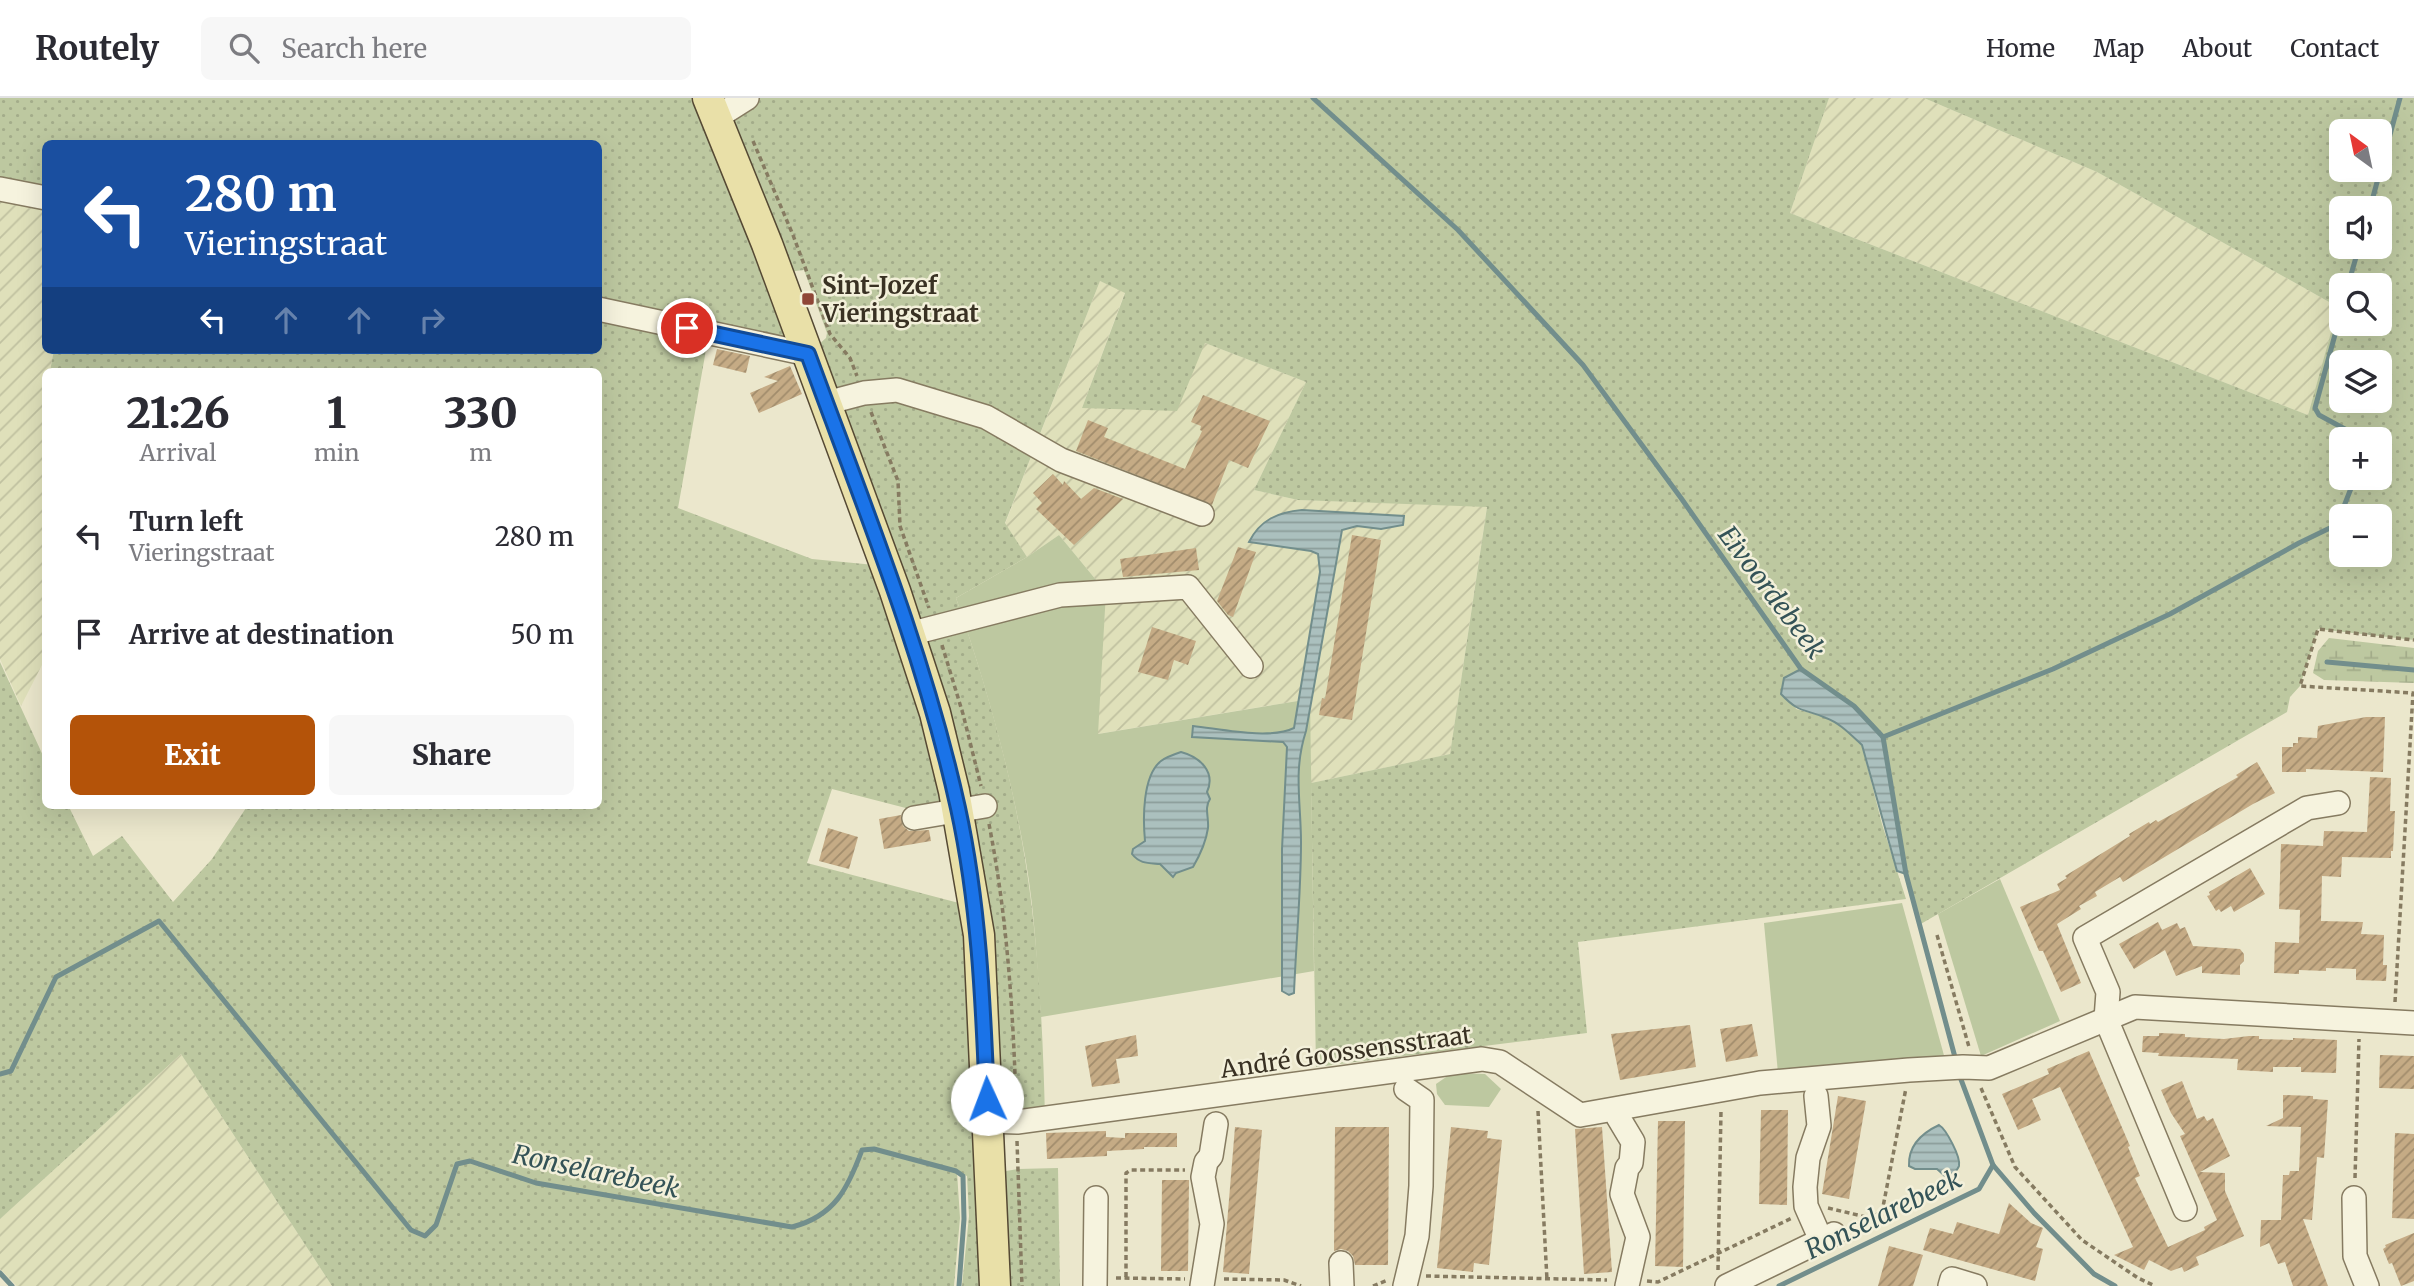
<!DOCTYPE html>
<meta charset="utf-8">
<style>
:root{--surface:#fff;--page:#f7f7f7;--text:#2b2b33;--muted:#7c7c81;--line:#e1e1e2;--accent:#b45309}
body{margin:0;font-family:Merriweather,serif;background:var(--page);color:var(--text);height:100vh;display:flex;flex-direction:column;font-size:26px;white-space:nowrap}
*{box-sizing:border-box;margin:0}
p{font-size:23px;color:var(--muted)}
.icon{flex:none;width:38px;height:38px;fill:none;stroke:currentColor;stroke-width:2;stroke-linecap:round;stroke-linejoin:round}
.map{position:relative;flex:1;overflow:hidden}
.panel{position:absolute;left:42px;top:270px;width:560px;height:441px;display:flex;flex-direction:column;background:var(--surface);border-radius:10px;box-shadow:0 7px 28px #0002}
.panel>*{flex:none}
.top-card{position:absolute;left:42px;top:42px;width:560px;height:214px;border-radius:10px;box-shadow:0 7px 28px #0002;background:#1a4fa0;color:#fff;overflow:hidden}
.needle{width:46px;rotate:327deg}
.buttons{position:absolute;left:2329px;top:21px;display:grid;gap:14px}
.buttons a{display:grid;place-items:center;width:63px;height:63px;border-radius:10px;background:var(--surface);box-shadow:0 7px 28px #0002;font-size:35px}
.pin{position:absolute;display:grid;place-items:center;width:60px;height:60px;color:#fff;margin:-30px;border:4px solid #fff;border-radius:50%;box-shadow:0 2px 7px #0007}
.me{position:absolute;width:77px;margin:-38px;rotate:358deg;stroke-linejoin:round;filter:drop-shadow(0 0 5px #0008)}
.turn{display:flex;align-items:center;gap:24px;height:147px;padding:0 28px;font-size:32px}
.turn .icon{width:91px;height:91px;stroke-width:2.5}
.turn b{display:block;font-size:49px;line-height:60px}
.lanes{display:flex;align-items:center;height:66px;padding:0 28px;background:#0003;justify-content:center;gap:35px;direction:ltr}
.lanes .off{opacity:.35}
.eta{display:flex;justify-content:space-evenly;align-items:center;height:119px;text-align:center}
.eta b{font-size:42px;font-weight:800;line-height:49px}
.primary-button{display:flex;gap:14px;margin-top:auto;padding:14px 28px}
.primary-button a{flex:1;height:80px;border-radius:10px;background:var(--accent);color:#fff;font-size:28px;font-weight:800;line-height:80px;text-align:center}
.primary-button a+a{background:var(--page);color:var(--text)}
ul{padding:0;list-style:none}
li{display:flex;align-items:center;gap:21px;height:98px;padding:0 28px}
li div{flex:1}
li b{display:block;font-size:26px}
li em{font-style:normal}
header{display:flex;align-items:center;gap:42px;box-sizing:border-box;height:98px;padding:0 35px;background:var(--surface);border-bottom:2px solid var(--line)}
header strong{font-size:33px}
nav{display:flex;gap:38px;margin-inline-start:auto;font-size:24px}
.search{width:490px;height:63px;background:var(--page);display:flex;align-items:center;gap:18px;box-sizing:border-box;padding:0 24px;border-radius:10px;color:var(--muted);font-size:26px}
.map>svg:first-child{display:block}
.farmland{fill:url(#farmland-furrows)}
.grass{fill:url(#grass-dots);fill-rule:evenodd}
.wetland{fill:url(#wetland-marsh)}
.green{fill:#bdc8a0}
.water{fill:url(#water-rules);stroke:#728e8c;stroke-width:2}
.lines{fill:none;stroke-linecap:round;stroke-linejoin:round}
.stream{stroke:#728e8c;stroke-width:5}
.building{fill:url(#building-hatch)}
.minor-casing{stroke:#867b61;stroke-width:26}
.major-casing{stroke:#554934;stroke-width:33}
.path{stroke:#867b61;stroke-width:3.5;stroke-dasharray:5 3.5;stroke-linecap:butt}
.minor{stroke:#f6f3de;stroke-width:23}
.major{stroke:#e9e0a8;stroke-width:30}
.route-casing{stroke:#114b97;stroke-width:18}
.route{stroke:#1a73e8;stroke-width:12}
.poi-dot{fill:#8f4637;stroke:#f3f0da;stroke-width:2.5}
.labels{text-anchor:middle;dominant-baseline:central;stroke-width:5;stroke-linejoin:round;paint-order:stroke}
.poi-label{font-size:24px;font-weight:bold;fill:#393123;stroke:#f3f0da;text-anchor:start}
.street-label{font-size:24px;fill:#393123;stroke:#f3f0da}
.water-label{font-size:26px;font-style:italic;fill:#345357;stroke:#f3f0da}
</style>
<header>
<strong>Routely</strong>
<div class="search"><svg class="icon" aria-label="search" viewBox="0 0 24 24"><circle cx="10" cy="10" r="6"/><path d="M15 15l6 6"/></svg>Search here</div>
<nav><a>Home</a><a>Map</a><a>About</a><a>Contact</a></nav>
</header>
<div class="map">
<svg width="2414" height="1188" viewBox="0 0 2414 1188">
<defs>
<pattern id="farmland-furrows" width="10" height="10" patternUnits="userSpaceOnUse" patternTransform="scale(1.75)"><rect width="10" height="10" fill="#dfe0ba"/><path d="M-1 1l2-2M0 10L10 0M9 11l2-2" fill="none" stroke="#c0c1a0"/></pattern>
<pattern id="grass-dots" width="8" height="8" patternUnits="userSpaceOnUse" patternTransform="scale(1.75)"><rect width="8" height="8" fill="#bdc8a0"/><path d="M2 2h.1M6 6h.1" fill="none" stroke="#a3ac8a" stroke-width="1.8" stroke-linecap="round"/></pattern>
<pattern id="wetland-marsh" width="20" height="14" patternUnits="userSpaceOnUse" patternTransform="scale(1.75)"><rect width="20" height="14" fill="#bdc8a0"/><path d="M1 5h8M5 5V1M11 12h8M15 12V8" fill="none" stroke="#a3ac8a"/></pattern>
<pattern id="water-rules" width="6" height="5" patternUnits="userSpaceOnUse" patternTransform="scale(1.75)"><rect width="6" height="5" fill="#abc0be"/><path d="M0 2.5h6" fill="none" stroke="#8c9d9a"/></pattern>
<pattern id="building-hatch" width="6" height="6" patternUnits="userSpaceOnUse" patternTransform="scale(1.75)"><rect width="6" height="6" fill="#c5ab85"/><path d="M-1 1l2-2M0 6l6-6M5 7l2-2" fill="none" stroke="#a18c6c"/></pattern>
</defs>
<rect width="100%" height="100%" fill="#ebe7cc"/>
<g class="farmland">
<path d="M1829 0H1924L2097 74 2338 209 2308 317 1790 115Z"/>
<path d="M0 91 45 100 46 252H54L50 273H46L45 299 42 320 46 323 45 561 21 608 0 561Z"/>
<path d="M1100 183 1125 194 1082 310 1205 245 1306 284 1254 392 1298 402 1487 408 1450 656 1311 685 1309 601 1097 636 1106 494 1059 437 1027 459 1005 426Z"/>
<path d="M181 956 332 1188H17L0 1171V1121Z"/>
</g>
<g class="grass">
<path d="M0 0H708L808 256 826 240 827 235 804 172 787 174 730 23 748 0H1829L1790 115 2308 317 2338 209 2097 74 1924 0H2414V542L2318 531 2300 588 2290 599 2287 614 1919 827 1906 776 1883 639 1854 608 1801 572 1784 580 1796 611 1828 620 1846 632 1862 647 1882 726 1906 801 1578 844 1587 935 1316 969 1311 685 1450 656 1487 409 1298 402 1254 392 1306 284 1205 245 1177 313 1082 310 1125 195 1100 183 1005 425 1027 459 956 500C986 586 1012 676 1026 767 1039 851 1043 936 1045 1020L989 1023 975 1077 980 1188H962L969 1118 967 1078 957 1074 960 1120 954 1188H332L181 956 0 1121V564L45 662 46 707H68L93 758 122 738 173 804 212 761 248 707H598V273H50L54 252H598V46H46L45 100 0 91ZM2342 33H2380V72H2342ZM2342 110H2380V149H2342ZM2342 187H2380V226H2342ZM709 235 808 256 885 468 812 461 678 410ZM2342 264H2380V303H2342ZM2342 341H2380V380H2342ZM2342 418H2380V457H2342ZM832 691 933 717 959 713 974 809 807 765Z"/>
<path d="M1058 1070 1060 1188H1006L1000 1074 1018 1071Z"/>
</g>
<path class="wetland" d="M2329 540 2414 550V585L2324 582 2313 575 2318 553Z"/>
<g class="green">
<path d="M1059 437 1106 494 1098 636 1310 601 1314 873 1041 919C1037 868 1035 816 1026 764 1011 675 986 586 956 500L1027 459Z"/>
<path d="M2000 781 2060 923 1981 958 1938 816Z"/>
<path d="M1902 805 1945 961 1778 975 1764 825Z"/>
<path d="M1452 975 1485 976 1501 991 1489 1009 1445 1007 1437 996 1436 986Z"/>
</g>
<g class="water">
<path d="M1302 412 1404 418 1403 427 1381 431 1357 428 1342 432 1306 633C1293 673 1301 704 1301 744 1301 794 1296 845 1294 895L1289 897 1282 893V751L1287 649 1283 644 1192 639 1193 628C1221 631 1269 642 1294 630L1320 474 1318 456 1311 453 1249 444C1260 422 1278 414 1302 412Z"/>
<path d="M1801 571 1854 608 1883 639 1906 776 1897 773 1862 647C1851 637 1840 625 1826 620 1803 610 1800 616 1781 596L1784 580Z"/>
<path d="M1181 654C1200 659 1216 674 1207 694L1210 701C1204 710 1209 719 1208 730 1206 744 1200 757 1193 769L1176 775 1173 779 1160 766C1148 765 1140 766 1132 756L1133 751 1145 743C1143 722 1142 678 1161 663 1166 659 1175 656 1181 654Z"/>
<path d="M1939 1027C1946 1031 1961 1059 1959 1068 1957 1074 1951 1076 1945 1078L1937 1071H1915L1909 1068C1908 1048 1922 1035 1939 1027Z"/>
</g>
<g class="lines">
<g class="stream">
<path d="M1313 0 1458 132 1583 267 1681 400 1801 571 1854 608 1883 639 1906 776 1956 963"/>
<path d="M2370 110 2400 0"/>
<path d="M2348 187 2359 149"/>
<path d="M2342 211 2315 310 2319 317 2356 337 2360 341"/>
<path d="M2327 564 2414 572"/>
<path d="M1883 639 2053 571 2170 516 2299 445 2332 429 2339 421 2355 380"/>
<path d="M0 976 11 973 56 879 159 823 411 1132 425 1138 436 1127 457 1066 470 1063 536 1085 792 1129C835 1118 848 1090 862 1052L874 1051 956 1073 963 1078 964 1121 959 1188"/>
<path d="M1959 976 1993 1067 2034 1115 2094 1176 2115 1188"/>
<path d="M0 1175 12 1188"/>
<path d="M1779 1188 1979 1091 1993 1067"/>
</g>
</g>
<g class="building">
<path d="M717 251 750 258 746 275 713 267Z"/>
<path d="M790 268 802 296 759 315 750 295 778 283 764 279Z"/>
<path d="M1203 297 1270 323 1248 370 1229 362 1212 407 1076 353 1088 322 1108 330 1104 339 1185 371 1202 333 1200 332 1201 328 1191 324Z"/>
<path d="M1053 376 1063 387 1064 383 1081 401 1094 390 1123 401 1074 447 1036 411 1042 405 1033 395Z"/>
<path d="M1352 437 1381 442 1352 622 1319 617 1322 600 1325 601Z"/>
<path d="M1238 449 1256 454 1233 519 1228 517 1217 503Z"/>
<path d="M1196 450 1199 472 1123 479 1120 461Z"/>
<path d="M1152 529 1196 543 1188 567 1174 562 1168 582 1138 574Z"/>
<path d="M2366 619H2385L2383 674 2306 671V674H2282V649H2293V645H2298V639L2317 640 2318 628Z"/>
<path d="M2257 664 2275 695 2253 706 2123 784 2120 779 2095 794 2097 798 2079 808 2081 811 2057 826 2081 885 2061 894 2043 853H2039L2020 809 2060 792 2057 786 2067 780 2065 778 2130 738 2129 736 2149 724 2150 726 2156 722 2158 724 2187 708 2238 679 2236 677Z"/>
<path d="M2370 679 2391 680 2390 713H2395L2393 753H2391V760L2342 759 2341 779 2322 778 2321 823 2363 824 2361 836 2384 837 2383 867H2387L2386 883 2356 882V871L2326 870V873L2299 872V876L2274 875 2275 844 2299 845 2300 812 2279 811 2281 746 2323 748 2324 733 2367 734Z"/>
<path d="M901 717 903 728 909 733 929 732 931 743 884 751 879 721Z"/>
<path d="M828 730 858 739 849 771 819 763Z"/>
<path d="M2250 770 2265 796 2234 814 2231 808 2221 814 2219 811 2216 813 2207 798 2210 797 2209 794Z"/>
<path d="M2158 824 2162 832 2177 825 2180 831 2185 829 2193 848 2240 851 2244 856V863L2240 867V877L2202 875V868L2176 878 2165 852 2134 871 2119 846Z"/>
<path d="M1752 926 1758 958 1726 964 1720 931Z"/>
<path d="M1690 927 1696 969 1620 982 1611 936Z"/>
<path d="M2159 935 2185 936V939L2224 941 2249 938H2259V941L2293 942V940L2337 942 2336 975 2301 974V969H2273V974L2237 972 2238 961 2158 958 2159 955 2142 954 2143 938H2159Z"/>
<path d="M1136 937 1138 958 1116 961 1120 985 1092 989 1085 948Z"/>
<path d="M2089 953 2130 1048 2128 1049 2140 1078 2135 1080 2168 1149 2205 1132 2204 1129 2217 1122 2180 1038 2185 1036 2171 1015 2161 992 2182 983 2197 1021 2204 1018 2207 1023 2213 1020 2230 1058 2200 1074 2225 1075V1093L2244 1138 2196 1159 2199 1167 2184 1174 2182 1169 2171 1173 2149 1162 2144 1172 2114 1157 2133 1149 2060 989 2032 1001 2041 1022 2018 1032 2002 996 2049 976 2047 971Z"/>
<path d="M2380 957 2414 958V991L2379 990Z"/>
<path d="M2283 997 2313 998V1001L2328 1002 2324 1060 2317 1059 2312 1122 2303 1121 2328 1188H2293L2285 1164 2278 1166 2269 1145 2260 1149 2261 1122H2281L2283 1077H2289L2290 1073H2299L2301 1029 2266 1028 2283 1020Z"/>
<path d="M1838 998 1866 1003 1849 1101 1822 1096Z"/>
<path d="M1761 1012H1788L1787 1107 1759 1106Z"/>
<path d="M1658 1023H1685L1683 1169 1655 1168Z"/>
<path d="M1235 1029 1262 1032 1249 1176 1223 1174Z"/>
<path d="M1335 1029H1389L1388 1167H1355L1353 1158 1348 1153 1341 1151 1334 1153Z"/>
<path d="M1451 1029 1488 1033 1487 1040 1502 1042 1489 1167 1474 1165 1473 1174 1437 1170Z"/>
<path d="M1602 1029 1612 1174 1584 1176 1575 1031Z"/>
<path d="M1106 1033V1039L1125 1040V1035H1177V1049H1144V1051L1107 1053V1058L1047 1061 1046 1035Z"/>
<path d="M2395 1035 2414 1036V1121L2392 1120Z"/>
<path d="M1162 1082H1189L1188 1173H1161Z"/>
<path d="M2009 1105 2031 1125 2043 1130 2036 1149 2043 1151 2035 1183 1923 1152 1930 1130 1953 1136 1957 1124 1999 1136Z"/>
<path d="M2414 1135V1183L2401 1188 2392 1165 2389 1166 2383 1151 2386 1149 2385 1147Z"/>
<path d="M1889 1148 1923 1157 1913 1188H1878Z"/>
</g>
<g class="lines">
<defs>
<g id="minor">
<path d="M717 19 747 0"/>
<path d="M0 91 46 100"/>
<path d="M598 211 808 256"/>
<path d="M826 305 864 295 897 292 986 319 1061 362 1202 416"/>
<path d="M909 536 1060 497 1188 489 1251 568"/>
<path d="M914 720 985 708"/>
<path d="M1816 998 1819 1028 1808 1060 1805 1089 1806 1108 1821 1142"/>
<path d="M1618 1019 1633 1044 1631 1065 1627 1070 1622 1096 1638 1139 1627 1188"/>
<path d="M988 1023 1017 1024 1482 961 1500 964 1580 1017 1760 985 1909 972 1963 969 1989 970 2135 909 2414 925"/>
<path d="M2354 1100 2355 1158 2367 1188"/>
<path d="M2185 1111 2106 921 2108 894 2085 840 2307 710 2338 705"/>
<path d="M1341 1165 1342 1188"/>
<path d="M1095 1188 1096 1100"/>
<path d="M1202 1188 1212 1126 1203 1079 1206 1064 1211 1058 1216 1026"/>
<path d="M1405 1188 1417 1138 1421 1088 1422 1002 1406 991"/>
<path d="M1727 1188 1834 1136"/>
<path d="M1950 1188 1952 1181 1975 1188"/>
</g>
<path id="major" d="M708 0 767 146 895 493 935 615 954 693 979 837 995 1188"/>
</defs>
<use href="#minor" class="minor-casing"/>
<use href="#major" class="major-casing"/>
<g class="path">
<path d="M753 43 793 137 830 236 850 260 857 278"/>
<path d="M871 314 898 383 900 428 929 510"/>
<path d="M942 547 963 616 981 688"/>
<path d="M989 726C1007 818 1013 911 1016 1004"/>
<path d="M1937 837 1969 949"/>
<path d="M2395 904 2413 595 2300 588 2318 531 2414 542"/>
<path d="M1981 990 2015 1069 2082 1142 2138 1180 2155 1188"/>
<path d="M1538 1013 1547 1182"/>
<path d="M1017 1043 1022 1188"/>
<path d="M2355 1080 2359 941"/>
<path d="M1828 1110 1866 1119"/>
<path d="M1850 1128 1882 1114 1906 990"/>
<path d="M1718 1172 1721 1012"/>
<path d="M1426 1178 1607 1182"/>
<path d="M1126 1179V1075L1131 1072H1185"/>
<path d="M1116 1180 1185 1181"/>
<path d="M1224 1181 1284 1182 1301 1188"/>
<path d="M1647 1183 1658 1184 1792 1120"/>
<path d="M1373 1188 1388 1182"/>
</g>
<use href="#minor" class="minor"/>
<use href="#major" class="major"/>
</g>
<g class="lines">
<defs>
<path id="route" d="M687 230 808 256C863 406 924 555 958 710 979 806 983 904 987 1001"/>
</defs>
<use href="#route" class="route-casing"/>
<use href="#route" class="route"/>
</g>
<rect class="poi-dot" x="801" y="194" width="14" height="14" rx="3.5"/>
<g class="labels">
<g class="poi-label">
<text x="822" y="187">Sint-Jozef<tspan x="822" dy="28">Vieringstraat</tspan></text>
</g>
<g class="street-label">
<text transform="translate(1346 954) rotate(-8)">André Goossensstraat</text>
</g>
<g class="water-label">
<text transform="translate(1772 494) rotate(53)">Eivoordebeek</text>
<text transform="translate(596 1073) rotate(12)">Ronselarebeek</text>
<text transform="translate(1883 1116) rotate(-26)">Ronselarebeek</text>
</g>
</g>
</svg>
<div class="buttons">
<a><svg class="needle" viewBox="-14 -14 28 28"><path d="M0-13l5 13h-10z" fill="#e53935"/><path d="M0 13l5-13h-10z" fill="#7c7c81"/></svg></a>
<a><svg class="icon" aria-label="sound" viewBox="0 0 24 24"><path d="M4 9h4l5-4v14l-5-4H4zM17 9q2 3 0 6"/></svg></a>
<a><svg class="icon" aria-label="search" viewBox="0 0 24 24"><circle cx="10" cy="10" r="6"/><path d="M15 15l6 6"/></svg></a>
<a><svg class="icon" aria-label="layers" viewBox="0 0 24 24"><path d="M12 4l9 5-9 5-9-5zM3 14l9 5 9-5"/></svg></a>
<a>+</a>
<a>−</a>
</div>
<div class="pin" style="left:687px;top:230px;background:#d93025"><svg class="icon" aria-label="arrive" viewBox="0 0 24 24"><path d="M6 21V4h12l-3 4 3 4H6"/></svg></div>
<svg class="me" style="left:987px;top:1001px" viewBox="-20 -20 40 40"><circle r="19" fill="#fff"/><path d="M0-13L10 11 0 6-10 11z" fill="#1a73e8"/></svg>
<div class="top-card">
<div class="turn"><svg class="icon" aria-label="left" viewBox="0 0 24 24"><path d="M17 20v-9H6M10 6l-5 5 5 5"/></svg><div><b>280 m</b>Vieringstraat</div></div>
<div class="lanes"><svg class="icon" aria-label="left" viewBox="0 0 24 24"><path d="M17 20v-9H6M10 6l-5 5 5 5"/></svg><svg class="icon off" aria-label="ahead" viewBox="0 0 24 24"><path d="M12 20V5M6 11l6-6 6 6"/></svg><svg class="icon off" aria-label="ahead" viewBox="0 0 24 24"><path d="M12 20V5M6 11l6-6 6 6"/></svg><svg class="icon off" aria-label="right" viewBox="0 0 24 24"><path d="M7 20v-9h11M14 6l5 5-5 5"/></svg></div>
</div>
<section class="panel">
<div class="eta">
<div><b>21:26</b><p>Arrival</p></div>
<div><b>1</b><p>min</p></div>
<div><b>330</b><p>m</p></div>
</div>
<ul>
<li><svg class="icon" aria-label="left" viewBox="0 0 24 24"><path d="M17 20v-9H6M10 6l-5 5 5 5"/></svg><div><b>Turn left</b><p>Vieringstraat</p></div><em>280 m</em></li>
<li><svg class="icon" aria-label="arrive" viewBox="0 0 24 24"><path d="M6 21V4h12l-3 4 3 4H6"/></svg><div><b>Arrive at destination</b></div><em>50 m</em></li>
</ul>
<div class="primary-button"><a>Exit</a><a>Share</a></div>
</section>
</div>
